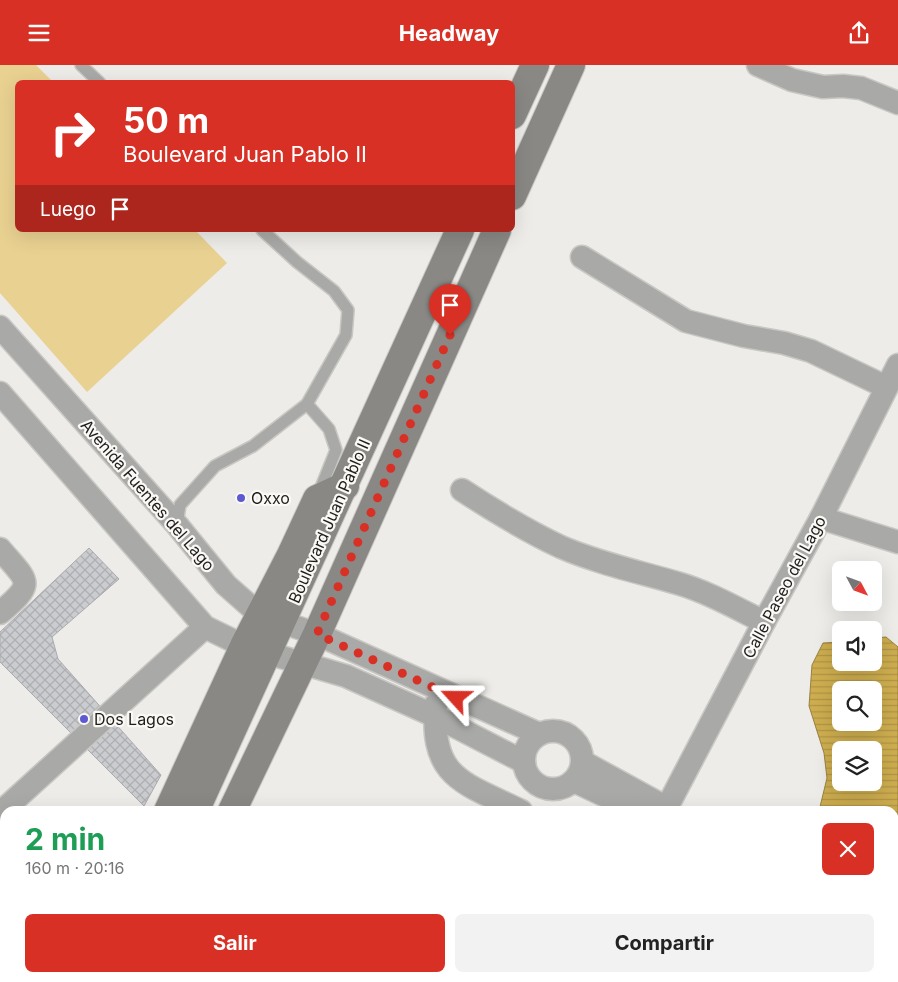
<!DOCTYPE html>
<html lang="es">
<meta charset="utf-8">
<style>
:root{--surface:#fff;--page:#f2f2f2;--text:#222;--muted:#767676;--accent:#d93025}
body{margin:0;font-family:Inter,sans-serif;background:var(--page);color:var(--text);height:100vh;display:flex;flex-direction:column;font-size:19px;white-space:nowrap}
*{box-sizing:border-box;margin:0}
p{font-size:16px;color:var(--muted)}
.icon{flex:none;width:28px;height:28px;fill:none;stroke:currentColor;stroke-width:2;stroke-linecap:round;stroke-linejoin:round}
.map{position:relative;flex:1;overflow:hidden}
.details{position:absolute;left:0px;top:741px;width:899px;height:176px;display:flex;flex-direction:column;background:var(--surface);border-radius:15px 15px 0 0;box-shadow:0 5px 20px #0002}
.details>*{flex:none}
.guide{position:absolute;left:15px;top:15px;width:500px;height:152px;border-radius:8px;box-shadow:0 5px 20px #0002;background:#d93025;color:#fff;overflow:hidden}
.needle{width:32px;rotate:131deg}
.buttons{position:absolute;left:832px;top:496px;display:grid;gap:10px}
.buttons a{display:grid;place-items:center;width:50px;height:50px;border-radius:8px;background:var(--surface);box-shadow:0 5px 20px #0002;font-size:25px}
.pin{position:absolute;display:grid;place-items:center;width:42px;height:42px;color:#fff;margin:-51px -21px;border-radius:50% 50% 50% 0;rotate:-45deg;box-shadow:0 0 5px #0007}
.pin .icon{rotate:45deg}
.me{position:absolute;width:55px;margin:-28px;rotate:294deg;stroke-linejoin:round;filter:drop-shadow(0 0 4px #0008)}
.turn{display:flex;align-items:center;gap:18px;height:105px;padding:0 25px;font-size:22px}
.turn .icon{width:65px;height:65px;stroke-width:2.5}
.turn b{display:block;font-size:35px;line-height:42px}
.then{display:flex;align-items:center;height:48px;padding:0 25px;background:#0003;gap:10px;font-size:19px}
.round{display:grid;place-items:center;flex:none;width:52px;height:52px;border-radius:8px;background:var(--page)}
.summary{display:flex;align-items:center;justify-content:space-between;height:85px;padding:0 25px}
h1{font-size:30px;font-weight:700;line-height:38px;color:#1e9e55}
.button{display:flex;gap:10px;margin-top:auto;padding:10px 25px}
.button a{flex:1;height:58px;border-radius:8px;background:var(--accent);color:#fff;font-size:20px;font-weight:700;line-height:58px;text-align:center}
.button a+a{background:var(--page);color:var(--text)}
header{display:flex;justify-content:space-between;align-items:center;height:65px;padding:0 25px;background:var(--accent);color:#fff;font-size:22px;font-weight:700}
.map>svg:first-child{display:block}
.green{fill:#e9d191}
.water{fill:url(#water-rules);stroke:#998240;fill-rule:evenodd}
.building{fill:url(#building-cross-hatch);stroke:#ababaf}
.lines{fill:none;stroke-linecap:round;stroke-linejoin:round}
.lane-casing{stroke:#c8c7c3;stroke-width:14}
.street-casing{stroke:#c8c7c3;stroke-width:25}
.secondary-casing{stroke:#c8c7c3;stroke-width:30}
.lane{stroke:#a9a9a7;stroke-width:11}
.street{stroke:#a9a9a7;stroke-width:22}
.secondary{stroke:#898885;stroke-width:28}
.route{stroke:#d93025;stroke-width:9;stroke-dasharray:0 16.2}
.poi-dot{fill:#5c59d1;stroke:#fbf9f5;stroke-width:2}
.labels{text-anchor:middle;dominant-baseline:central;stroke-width:4.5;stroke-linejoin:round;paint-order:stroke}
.street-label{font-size:16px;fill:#1f1e1d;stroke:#fbf9f5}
.poi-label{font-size:16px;fill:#1f1e1d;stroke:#fbf9f5;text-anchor:start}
</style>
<header><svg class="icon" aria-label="menu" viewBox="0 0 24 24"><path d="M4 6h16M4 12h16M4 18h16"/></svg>Headway<svg class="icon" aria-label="share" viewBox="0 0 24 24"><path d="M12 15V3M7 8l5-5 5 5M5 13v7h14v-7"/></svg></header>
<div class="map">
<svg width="898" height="917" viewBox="0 0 898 917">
<defs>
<pattern id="water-rules" width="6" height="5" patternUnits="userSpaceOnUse" patternTransform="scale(1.25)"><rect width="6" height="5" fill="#cdad4f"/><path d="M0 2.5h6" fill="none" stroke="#b09444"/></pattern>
<pattern id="building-cross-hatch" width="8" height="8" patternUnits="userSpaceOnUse" patternTransform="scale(1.25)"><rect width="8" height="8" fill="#cbccd0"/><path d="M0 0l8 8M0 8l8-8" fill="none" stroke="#aeafb2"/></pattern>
</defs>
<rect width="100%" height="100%" fill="#edece8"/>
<path class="green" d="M0 0H36L53 17 18 18V165H195L227 198 87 327 0 228Z"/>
<path class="water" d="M886 572 898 582V889L894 879V746H819L827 713 824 688 809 641 812 600 823 578 841 577V598H874V573ZM841 625H874V658H841ZM841 685H874V718H841Z"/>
<path class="building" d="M89 483 119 514 52 572 58 594 161 710 144 741 0 597V567Z"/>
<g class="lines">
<defs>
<g id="lane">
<path d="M81 0 100 18"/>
<path d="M307 339 329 364 336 385 318 430"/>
<path d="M177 459 180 440 215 401 253 381 307 339 346 270 348 245 334 226 297 197 262 165"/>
</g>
<g id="street">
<path d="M758 0 792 15 823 22 843 21 861 23 898 38"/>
<path d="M582 192 686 256 744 271 784 278 811 286 886 322"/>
<path d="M0 262 177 460 226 520 260 550 317 569 539 669"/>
<path d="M0 328 205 562 244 581 346 611 435 651 524 697"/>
<path d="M462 425C494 446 527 466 561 482 598 498 639 507 677 518 708 527 736 543 764 557"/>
<path d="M821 453 898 477"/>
<path d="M0 484C29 518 36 517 0 548"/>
<path d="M436 639C430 714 463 717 521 746"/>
<circle cx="553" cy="695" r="29"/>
<path d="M583 697 667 743"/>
<path d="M574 716 638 746"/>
<path d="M665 746 764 557 821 453 898 300"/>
<path d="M0 748 205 562"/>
<path d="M0 805 5 811"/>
<path d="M554 912 562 917"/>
<path d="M576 917 579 912"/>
</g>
<g id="secondary">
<path d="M512 50 535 0"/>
<path d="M512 131 571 0"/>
<path d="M168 746 244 581 291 490 317 434 345 421"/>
<path d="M195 746 460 165"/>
<path d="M232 746 317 569 497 165"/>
<path d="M87 917 89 912"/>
<path d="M114 917 116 912"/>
<path d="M151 917 153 912"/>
</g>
</defs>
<use href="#lane" class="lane-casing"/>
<use href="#street" class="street-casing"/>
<use href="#secondary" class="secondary-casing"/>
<use href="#lane" class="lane"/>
<use href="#street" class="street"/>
<use href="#secondary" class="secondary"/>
</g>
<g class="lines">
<path class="route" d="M450 270 317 569 456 633"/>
</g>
<g class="poi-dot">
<circle cx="241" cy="433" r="5"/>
<circle cx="84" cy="654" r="5"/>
</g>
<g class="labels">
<g class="street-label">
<text transform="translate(148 430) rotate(49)">Avenida Fuentes del Lago</text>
<text transform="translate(329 456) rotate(-66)">Boulevard Juan Pablo II</text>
<text transform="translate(784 522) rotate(-62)">Calle Paseo del Lago</text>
</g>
<g class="poi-label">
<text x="251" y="433">Oxxo</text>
<text x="94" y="654">Dos Lagos</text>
</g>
</g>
</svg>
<div class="buttons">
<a><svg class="needle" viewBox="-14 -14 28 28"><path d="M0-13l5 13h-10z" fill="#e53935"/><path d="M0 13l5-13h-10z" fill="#767676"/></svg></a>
<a><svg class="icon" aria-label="sound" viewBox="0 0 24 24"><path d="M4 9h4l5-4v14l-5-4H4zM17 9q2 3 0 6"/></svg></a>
<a><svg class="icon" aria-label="search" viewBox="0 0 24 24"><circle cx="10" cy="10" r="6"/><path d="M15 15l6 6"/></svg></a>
<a><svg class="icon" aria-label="layers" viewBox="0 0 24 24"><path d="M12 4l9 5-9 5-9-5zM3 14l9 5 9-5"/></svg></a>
</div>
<div class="pin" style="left:450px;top:270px;background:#d93025"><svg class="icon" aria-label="arrive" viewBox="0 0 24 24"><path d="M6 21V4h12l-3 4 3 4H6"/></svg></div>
<svg class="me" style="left:456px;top:633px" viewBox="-20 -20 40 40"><path d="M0-17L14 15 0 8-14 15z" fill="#d93025" stroke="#fff" stroke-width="4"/></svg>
<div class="guide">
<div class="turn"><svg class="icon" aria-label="right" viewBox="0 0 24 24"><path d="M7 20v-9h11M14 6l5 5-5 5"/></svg><div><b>50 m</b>Boulevard Juan Pablo II</div></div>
<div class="then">Luego<svg class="icon" aria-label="arrive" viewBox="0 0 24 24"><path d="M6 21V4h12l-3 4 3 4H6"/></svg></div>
</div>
<section class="details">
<div class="summary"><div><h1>2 min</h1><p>160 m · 20:16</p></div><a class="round" style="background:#d93025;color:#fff"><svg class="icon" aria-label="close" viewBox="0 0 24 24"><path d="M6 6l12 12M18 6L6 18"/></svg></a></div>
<div class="button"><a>Salir</a><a>Compartir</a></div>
</section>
</div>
